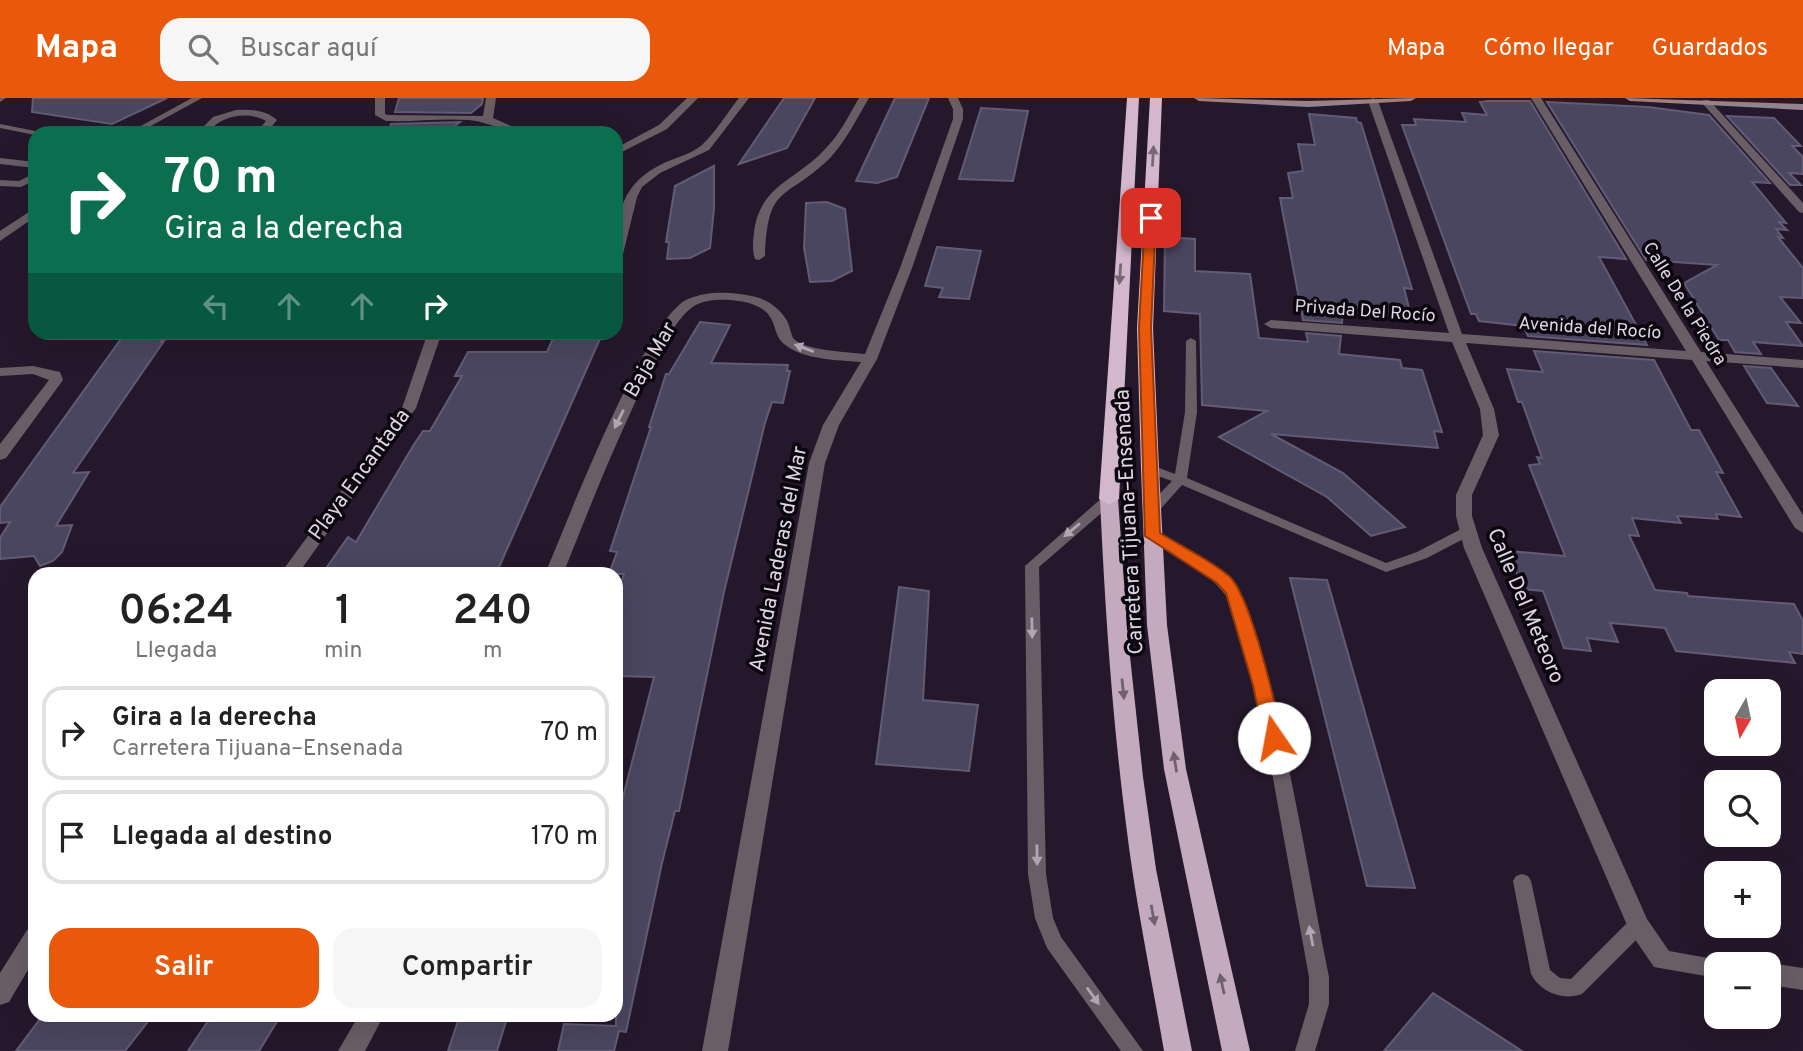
<!DOCTYPE html>
<html lang="es">
<meta charset="utf-8">
<style>
:root{--surface:#fff;--page:#f6f6f6;--text:#222;--muted:#767676;--line:#e0e0e0;--accent:#ea580c}
body{margin:0;font-family:Overpass,sans-serif;background:var(--page);color:var(--text);height:100vh;display:flex;flex-direction:column;font-size:26px;white-space:nowrap}
*{box-sizing:border-box;margin:0}
p{font-size:23px;color:var(--muted)}
.icon{flex:none;width:38px;height:38px;fill:none;stroke:currentColor;stroke-width:2;stroke-linecap:round;stroke-linejoin:round}
.map{position:relative;flex:1;overflow:hidden}
.sheet{position:absolute;left:28px;top:469px;width:595px;height:455px;display:flex;flex-direction:column;background:var(--surface);border-radius:21px;box-shadow:0 7px 28px #0002}
.sheet>*{flex:none}
.top-card{position:absolute;left:28px;top:28px;width:595px;height:214px;border-radius:21px;box-shadow:0 7px 28px #0002;background:#0b6e4f;color:#fff;overflow:hidden}
.needle{width:46px;rotate:189deg}
.buttons{position:absolute;left:1704px;top:581px;display:grid;gap:14px}
.buttons a{display:grid;place-items:center;width:77px;height:77px;border-radius:14px;background:var(--surface);box-shadow:0 7px 28px #0002;font-size:35px}
.pin{position:absolute;display:grid;place-items:center;width:60px;height:60px;color:#fff;margin:-30px;border-radius:14px;box-shadow:0 4px 10px #0006}
.me{position:absolute;width:77px;margin:-38px;rotate:348deg;stroke-linejoin:round;filter:drop-shadow(0 0 5px #0008)}
.turn{display:flex;align-items:center;gap:24px;height:147px;padding:0 21px;font-size:32px}
.turn .icon{width:91px;height:91px;stroke-width:2.5}
.turn b{display:block;font-size:49px;line-height:60px}
.lanes{display:flex;align-items:center;height:66px;padding:0 21px;background:#0003;justify-content:center;gap:35px;direction:ltr}
.lanes .off{opacity:.35}
.eta{display:flex;justify-content:space-evenly;align-items:center;height:119px;text-align:center}
.eta b{font-size:42px;font-weight:600;line-height:49px}
.button{display:flex;gap:14px;margin-top:auto;padding:14px 21px}
.button a{flex:1;height:80px;border-radius:21px;background:var(--accent);color:#fff;font-size:28px;font-weight:600;line-height:80px;text-align:center}
.button a+a{background:var(--page);color:var(--text)}
ul{padding:0;list-style:none}
li{display:flex;align-items:center;gap:21px;height:94px;margin:0 14px 10px;padding:0 7px;border:4px solid var(--line);border-radius:21px}
li div{flex:1}
li b{display:block;font-size:26px}
li em{font-style:normal}
header{display:flex;align-items:center;gap:42px;box-sizing:border-box;height:98px;padding:0 35px;background:var(--accent);color:#fff}
header strong{font-size:33px}
nav{display:flex;gap:38px;margin-inline-start:auto;font-size:24px}
.search{width:490px;height:63px;background:var(--page);display:flex;align-items:center;gap:18px;box-sizing:border-box;padding:0 24px;border-radius:21px;color:var(--muted);font-size:26px}
.map>svg:first-child{display:block}
.building{fill:#4b465f;stroke:#615b75;stroke-width:2}
.lines{fill:none;stroke-linecap:round;stroke-linejoin:round}
.service{fill:#695d66;fill-rule:evenodd}
.minor{fill:#695d66;fill-rule:evenodd}
.tertiary{fill:#695d66;fill-rule:evenodd}
.secondary{fill:#93828f;fill-rule:evenodd}
.trunk{fill:#c4aabe;fill-rule:evenodd}
.motorway{fill:#d3b7cc;fill-rule:evenodd}
.oneway{fill:#796776}
.oneway2{fill:#b0a6b2}
.oneway3{fill:#71606f}
.route{fill:#ea580c;stroke:#983908;stroke-width:2}
.labels{text-anchor:middle;dominant-baseline:central;stroke-width:7;stroke-linejoin:round;paint-order:stroke}
.far-street-label{font-size:18px;fill:#dfd6e4;stroke:#0b060e}
.street-label{font-size:21px;fill:#dfd6e4;stroke:#0b060e}
</style>
<header>
<strong>Mapa</strong>
<div class="search"><svg class="icon" aria-label="search" viewBox="0 0 24 24"><circle cx="10" cy="10" r="6"/><path d="M15 15l6 6"/></svg>Buscar aquí</div>
<nav><a>Mapa</a><a>Cómo llegar</a><a>Guardados</a></nav>
</header>
<div class="map">
<svg width="1803" height="953" viewBox="0 0 1803 953">
<rect width="100%" height="100%" fill="#26182c"/>
<g class="building">
<path d="M33 0H167L112 26 32 14Z"/>
<path d="M399 0H483L482 6 471 15 395 14Z"/>
<path d="M784 0H815L787 50 739 66Z"/>
<path d="M895 0H929L897 79 877 85 856 83Z"/>
<path d="M1488 3H1530L1626 161 1599 159 1647 247 1528 238 1523 228 1479 223 1476 216H1471L1402 27H1416L1414 21 1466 24 1462 15 1487 17 1480 4Z"/>
<path d="M1547 4 1648 9 1709 17 1770 85 1752 84 1786 125 1779 124 1787 132 1776 131 1783 140 1778 139 1803 170V200L1780 199 1801 225 1786 224 1803 248 1753 244 1761 256 1735 254 1728 242H1719L1684 185 1717 167 1646 162Z"/>
<path d="M981 10 1028 13 1013 83 959 81Z"/>
<path d="M1309 16 1356 20 1357 24 1361 25 1412 191 1404 190 1410 214H1405L1406 219 1343 214 1342 225 1303 222 1280 100H1293L1288 75 1303 73 1298 46 1315 47Z"/>
<path d="M1727 18 1774 20 1801 48H1792L1803 59V76L1789 75 1801 87H1790Z"/>
<path d="M460 24 446 35H388L391 26Z"/>
<path d="M714 68V110L710 150 690 160 667 161 669 144H666L675 88Z"/>
<path d="M827 104 845 111 852 173 832 183 810 184 804 150 806 105Z"/>
<path d="M1165 139 1195 141V173L1250 176 1259 240 1308 244 1306 235 1341 238 1339 256 1400 262 1402 270 1422 272 1442 334 1434 333 1438 350 1271 336 1343 375 1405 429 1371 438 1327 399 1219 339 1267 313 1202 307 1200 216 1164 213Z"/>
<path d="M937 149 981 153 969 201 939 199 943 190 925 188Z"/>
<path d="M700 224 730 227 711 265 788 267 787 273H790L783 305 772 304 765 325 724 494 679 713H675L662 765 626 934 619 933 614 953H558L564 926 616 928V726L654 579 616 578V498L624 476H609L617 454 610 453 651 329H649L666 276H669Z"/>
<path d="M126 234H163L159 240 164 239 161 244 164 243 73 375 89 374 56 428 72 427 62 454 53 463 40 468 34 458 0 461V440L10 424 0 425V409Z"/>
<path d="M556 234H603L496 476H322L348 439 356 444 413 348 423 333H430L462 278H455L468 254H547Z"/>
<path d="M1534 253 1654 262 1691 332H1699L1723 375 1716 374 1741 419 1716 416 1718 421 1677 418 1681 425 1632 420 1639 438 1629 437 1655 492 1687 495 1688 498 1794 506 1803 523V556L1789 554 1795 565 1676 553 1665 530 1610 525 1618 544 1587 540 1591 553 1564 550 1543 493 1522 491 1509 453 1565 458 1529 367 1540 366 1537 359 1542 360 1522 304H1518L1507 271 1543 274Z"/>
<path d="M1744 268 1771 270 1798 308 1767 305Z"/>
<path d="M1290 480 1327 482 1415 790 1367 788Z"/>
<path d="M899 489 929 493 923 602 978 607 969 673 876 666Z"/>
<path d="M1433 895 1522 953H1384Z"/>
<path d="M43 917H153L125 953H16Z"/>
<path d="M212 917H281L259 953H188Z"/>
<path d="M460 917H508L497 953H448Z"/>
</g>
<g class="lines">
<g class="service">
<path d="M0 0H6L0 4Z"/>
<path d="M192 0H202L138 35H128Z"/>
<path d="M0 26 35 33 39 35H35V37L0 30Z"/>
<path d="M0 60 35 64V70L0 66Z"/>
<path d="M35 75V82L21 89 0 88V82L19 83Z"/>
<path d="M1191 240 1196 243 1197 314 1187 380 1386 465 1417 454 1463 430H1473L1475 433 1473 436 1427 460 1386 474 1182 387 1157 415H1147L1145 412 1147 409 1172 383 1146 374 1144 371 1146 368H1154L1175 376 1185 314 1186 243Z"/>
<path d="M1109 397 1114 398 1116 401 1114 404 1039 469 1046 776 1053 820 1061 839 1143 953H1121L1047 850 1035 820 1028 776 1025 468 1104 398Z"/>
<path d="M1152 433C1177 440 1224 473 1239 494 1253 515 1257 545 1264 570 1293 671 1308 776 1329 879V906L1315 953H1295L1309 906V879L1261 614 1233 509C1215 475 1179 459 1147 440L1145 437 1147 434Z"/>
<path d="M1522 776 1528 778 1531 783 1550 872 1560 880 1571 881 1631 821 1638 819 1645 821 1647 827 1645 833 1582 896C1563 903 1540 894 1531 876L1513 783 1516 778Z"/>
</g>
<g class="minor">
<path d="M375 0H385V16L388 17 483 18 486 0H496L493 20 527 35C507 35 489 24 469 22 441 20 414 24 386 23L375 17Z"/>
<path d="M739 0H749L709 52 660 75 642 89 637 99 622 160 616 164C616 119 619 86 664 65 675 60 693 55 702 47 716 34 727 15 739 0Z"/>
<path d="M859 0H869C857 20 846 43 830 60 785 104 768 84 765 158L759 162 755 161C752 153 753 142 754 134 760 86 798 82 826 50 840 36 849 17 859 0Z"/>
<path d="M1373 0 1378 3 1462 236 1686 253 1531 0H1541L1701 254 1803 262V270L1706 263 1803 417V435L1795 430 1692 262 1466 245 1494 311 1499 337 1472 397V418L1482 450 1647 821 1669 853 1725 863 1727 866H1717V880L1654 869 1630 834 1464 450 1456 418V397L1483 337 1480 311 1452 244 1271 230 1264 226 1271 222 1449 235 1368 3Z"/>
<path d="M1703 2H1709L1803 105V115L1799 114 1703 6Z"/>
<path d="M33 268 60 274 63 282 6 360 0 362V346L49 282 33 276 0 278V270Z"/>
<path d="M1769 865 1803 870V892L1769 887V866H1767Z"/>
</g>
<g class="tertiary">
<path d="M687 0H698L667 31 616 57V50L659 27Z"/>
<path d="M948 0H958L963 11V21L912 170 877 261 839 327 825 365 728 953H702L809 365 823 327 861 264C838 262 803 262 784 246 770 234 780 216 752 206 737 201 708 199 694 208 674 222 664 249 652 270 618 337 591 406 563 476H545C566 427 646 218 688 201 709 192 735 194 756 199 769 202 783 213 788 225 790 229 791 236 793 240 804 253 849 254 865 256L900 170 953 21V11Z"/>
<path d="M236 12C251 11 266 12 277 22 268 34 264 35 249 35L261 29 266 23C249 13 223 17 210 32L212 35H202L200 32 213 19Z"/>
<path d="M35 110V119L0 143V133Z"/>
<path d="M428 234H442L416 310 298 476H280L402 310Z"/>
<path d="M35 829V860L9 904 0 907V875L27 832Z"/>
<path d="M359 917H384L365 953H338Z"/>
</g>
<g class="secondary">
<path d="M1194 0 1308 3 1416 0 1411 3 1308 9 1199 3Z"/>
<path d="M1625 0 1803 6V12L1630 3Z"/>
</g>
<g class="trunk">
<path d="M1150 366 1159 371 1167 527 1186 671 1250 953H1222L1164 671 1147 527 1141 371Z"/>
<path d="M1109 396 1118 401 1128 540 1143 679 1156 771 1192 953H1164C1151 877 1135 802 1126 726 1112 618 1105 510 1100 401Z"/>
</g>
<g class="motorway">
<path d="M1127 0H1139L1119 401 1109 407 1099 401Z"/>
<path d="M1150 0H1162L1153 230 1159 371 1150 377 1141 371 1137 230Z"/>
</g>
</g>
<defs><path id="oneway-solid" d="M-6-.8H1V-3.2L6.5 0L1 3.2V.8H-6Z" transform="scale(1.75)"/></defs>
<g class="oneway">
<use href="#oneway-solid" transform="translate(1153 58) rotate(-87)"/>
<use href="#oneway-solid" transform="translate(1120 176) rotate(94)"/>
</g>
<g class="oneway2">
<use href="#oneway-solid" transform="translate(804 250) rotate(-159)"/>
<use href="#oneway-solid" transform="translate(619 321) rotate(116)"/>
<use href="#oneway-solid" transform="translate(1072 432) rotate(140)"/>
<use href="#oneway-solid" transform="translate(1032 530) rotate(89)"/>
<use href="#oneway-solid" transform="translate(1037 757) rotate(89)"/>
<use href="#oneway-solid" transform="translate(1311 838) rotate(-101)"/>
<use href="#oneway-solid" transform="translate(1093 898) rotate(54)"/>
</g>
<g class="oneway3">
<use href="#oneway-solid" transform="translate(1123 591) rotate(84)"/>
<use href="#oneway-solid" transform="translate(1175 664) rotate(-99)"/>
<use href="#oneway-solid" transform="translate(1153 817) rotate(80)"/>
<use href="#oneway-solid" transform="translate(1222 886) rotate(-102)"/>
</g>
<path class="route" d="M1151 116 1156 120 1151 230 1160 435C1182 449 1209 461 1229 478 1251 498 1275 607 1283 640L1280 645H1267L1264 640 1253 587 1226 495 1217 485 1145 438 1139 230 1145 120Z"/>
<g class="labels">
<g class="far-street-label">
<text transform="translate(1684 206) rotate(58)">Calle De la Piedra</text>
<text transform="translate(1365 214) rotate(4)">Privada Del Rocío</text>
<text transform="translate(1590 231) rotate(4)">Avenida del Rocío</text>
</g>
<g class="street-label">
<text transform="translate(651 262) rotate(-60)">Baja Mar</text>
<text transform="translate(360 377) rotate(-54)">Playa Encantada</text>
<text transform="translate(1130 424) rotate(-93)">Carretera Tijuana–Ensenada</text>
<text transform="translate(779 461) rotate(-79)">Avenida Laderas del Mar</text>
<text transform="translate(1525 508) rotate(67)">Calle Del Meteoro</text>
</g>
</g>
</svg>
<div class="buttons">
<a><svg class="needle" viewBox="-14 -14 28 28"><path d="M0-13l5 13h-10z" fill="#e53935"/><path d="M0 13l5-13h-10z" fill="#767676"/></svg></a>
<a><svg class="icon" aria-label="search" viewBox="0 0 24 24"><circle cx="10" cy="10" r="6"/><path d="M15 15l6 6"/></svg></a>
<a>+</a>
<a>−</a>
</div>
<div class="pin" style="left:1151px;top:120px;background:#d93025"><svg class="icon" aria-label="arrive" viewBox="0 0 24 24"><path d="M6 21V4h12l-3 4 3 4H6"/></svg></div>
<svg class="me" style="left:1274px;top:640px" viewBox="-20 -20 40 40"><circle r="19" fill="#fff"/><path d="M0-13L10 11 0 6-10 11z" fill="#ea580c"/></svg>
<div class="top-card">
<div class="turn"><svg class="icon" aria-label="right" viewBox="0 0 24 24"><path d="M7 20v-9h11M14 6l5 5-5 5"/></svg><div><b>70 m</b>Gira a la derecha</div></div>
<div class="lanes"><svg class="icon off" aria-label="left" viewBox="0 0 24 24"><path d="M17 20v-9H6M10 6l-5 5 5 5"/></svg><svg class="icon off" aria-label="ahead" viewBox="0 0 24 24"><path d="M12 20V5M6 11l6-6 6 6"/></svg><svg class="icon off" aria-label="ahead" viewBox="0 0 24 24"><path d="M12 20V5M6 11l6-6 6 6"/></svg><svg class="icon" aria-label="right" viewBox="0 0 24 24"><path d="M7 20v-9h11M14 6l5 5-5 5"/></svg></div>
</div>
<section class="sheet">
<div class="eta">
<div><b>06:24</b><p>Llegada</p></div>
<div><b>1</b><p>min</p></div>
<div><b>240</b><p>m</p></div>
</div>
<ul>
<li><svg class="icon" aria-label="right" viewBox="0 0 24 24"><path d="M7 20v-9h11M14 6l5 5-5 5"/></svg><div><b>Gira a la derecha</b><p>Carretera Tijuana–Ensenada</p></div><em>70 m</em></li>
<li><svg class="icon" aria-label="arrive" viewBox="0 0 24 24"><path d="M6 21V4h12l-3 4 3 4H6"/></svg><div><b>Llegada al destino</b></div><em>170 m</em></li>
</ul>
<div class="button"><a>Salir</a><a>Compartir</a></div>
</section>
</div>
